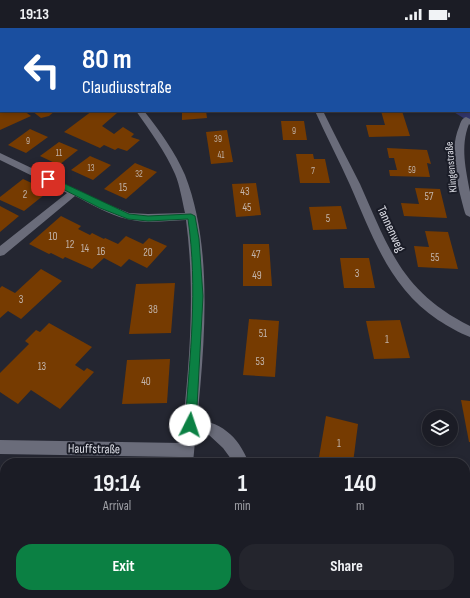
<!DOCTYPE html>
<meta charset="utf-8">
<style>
:root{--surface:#1b1c25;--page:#24252d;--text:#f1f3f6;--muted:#a0a1a7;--line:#393a42;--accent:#0b8043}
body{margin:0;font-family:"Sofia Sans Condensed",sans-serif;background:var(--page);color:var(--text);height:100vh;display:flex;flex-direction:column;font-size:15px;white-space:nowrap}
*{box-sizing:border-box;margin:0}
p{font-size:13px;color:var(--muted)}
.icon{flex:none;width:22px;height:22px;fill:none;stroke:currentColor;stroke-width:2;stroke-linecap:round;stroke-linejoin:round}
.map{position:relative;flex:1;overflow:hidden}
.panel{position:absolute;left:0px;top:430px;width:470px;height:140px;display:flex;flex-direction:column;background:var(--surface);border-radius:16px 16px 0 0;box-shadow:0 2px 6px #0003,0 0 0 1px var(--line)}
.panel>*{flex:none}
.guide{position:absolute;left:0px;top:0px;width:470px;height:84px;box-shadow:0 2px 6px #0003,0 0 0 1px var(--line);background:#1a4fa0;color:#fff;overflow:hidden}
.tools{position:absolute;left:422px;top:382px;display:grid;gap:8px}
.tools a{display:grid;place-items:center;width:36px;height:36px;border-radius:50%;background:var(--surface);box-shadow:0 2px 6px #0003,0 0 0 1px var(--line);font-size:20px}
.pin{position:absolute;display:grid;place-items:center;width:34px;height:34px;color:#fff;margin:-17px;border-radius:8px;box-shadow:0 2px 6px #0006}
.me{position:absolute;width:44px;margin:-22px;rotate:4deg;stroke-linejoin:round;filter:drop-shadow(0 0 3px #0008)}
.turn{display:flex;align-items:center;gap:14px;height:84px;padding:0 16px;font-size:18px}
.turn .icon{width:52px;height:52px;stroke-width:2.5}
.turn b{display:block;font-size:28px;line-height:34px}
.eta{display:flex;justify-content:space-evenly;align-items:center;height:68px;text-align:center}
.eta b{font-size:24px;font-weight:700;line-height:28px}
.button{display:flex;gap:8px;margin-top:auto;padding:8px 16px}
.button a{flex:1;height:46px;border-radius:16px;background:var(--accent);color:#fff;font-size:16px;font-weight:700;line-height:46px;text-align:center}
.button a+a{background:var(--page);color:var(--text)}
.status{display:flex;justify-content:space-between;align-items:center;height:28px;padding:0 20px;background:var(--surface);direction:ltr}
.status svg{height:11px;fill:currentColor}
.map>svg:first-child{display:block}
.green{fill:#32366c}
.building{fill:#763b01}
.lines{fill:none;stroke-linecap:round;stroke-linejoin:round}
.lane{fill:#6a6c7a;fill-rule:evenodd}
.street{fill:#6a6c7a;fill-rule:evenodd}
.route{fill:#0b8043;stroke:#07532c}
.labels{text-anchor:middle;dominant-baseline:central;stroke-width:4;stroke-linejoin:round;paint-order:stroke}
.far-number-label{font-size:9px;fill:#c2b4ab}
.far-street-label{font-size:11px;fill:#dbdce4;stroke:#1a1c27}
.number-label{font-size:11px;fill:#c2b4ab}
.street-label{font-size:13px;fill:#dbdce4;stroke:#1a1c27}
</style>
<div class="status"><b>19:13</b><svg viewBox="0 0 49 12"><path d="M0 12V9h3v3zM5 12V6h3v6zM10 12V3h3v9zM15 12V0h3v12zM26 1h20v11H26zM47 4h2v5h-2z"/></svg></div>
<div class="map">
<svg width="470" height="570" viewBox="0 0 470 570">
<rect width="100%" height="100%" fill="#242631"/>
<path class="green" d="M322 0H470V94L452 83H469V1Z"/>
<g class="building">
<path d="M0 83H24L31 88 0 102Z"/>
<path d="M32 83H55L49 88 41 90Z"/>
<path d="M92 83H111L117 85 102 98 114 106 123 99 134 106 131 109 140 112 127 123 118 120 115 122 104 117 100 120 64 104Z"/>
<path d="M182 83H206L207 90 182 92Z"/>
<path d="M381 83H402L410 108 369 109 366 97H385Z"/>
<path d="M281 93H304L307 112H283Z"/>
<path d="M30 101 48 109 26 125 8 117Z"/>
<path d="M227 102 233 134 211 136 206 104Z"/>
<path d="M59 114 78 122 59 137 40 128Z"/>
<path d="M387 120 427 122 431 136 427 135 430 149 390 148 389 142H397L394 130H389Z"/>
<path d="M296 126H313L314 131H325L330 155H300Z"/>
<path d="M90 128 111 137 93 152 71 142Z"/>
<path d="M135 135 157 144 126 171 104 161Z"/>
<path d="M23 151 49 163 24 183 0 172V169Z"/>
<path d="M256 155 261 187 236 189 232 156Z"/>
<path d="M415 160 440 161 447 190 404 188 401 175 419 176Z"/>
<path d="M0 178 19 188 0 204Z"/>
<path d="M341 178 347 201 313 202 309 179Z"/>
<path d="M61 188 81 198 78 201 90 207 92 205 104 211 105 210 118 216 126 208 143 216 149 210 167 218 147 240 129 231 121 239 104 230 92 241 65 229 63 231 51 225 49 226 29 216Z"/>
<path d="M425 203 448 204 458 241 418 239 414 218 429 219Z"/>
<path d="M243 216H269L272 258H243Z"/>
<path d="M340 230H369L375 260H344Z"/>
<path d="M41 241 62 253 21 291 8 283 0 290V260L2 258 15 265Z"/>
<path d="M175 255 171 305 129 306 136 256Z"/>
<path d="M249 291 279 293 275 349 243 347Z"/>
<path d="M400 292 410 330 374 331 366 293Z"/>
<path d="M49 295 92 319 75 337 84 343 87 340 94 344 60 381 31 362 18 376 0 364V345L29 316 25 313 36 302 40 304Z"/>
<path d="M170 331 167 375 122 376 127 332Z"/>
<path d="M461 372 470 373V414H469Z"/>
<path d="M326 388 358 396 353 435H318Z"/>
<path d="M0 490 5 494V556L0 552Z"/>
<path d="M16 565H32L28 570H22Z"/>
<path d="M69 565H116L113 570H75Z"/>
<path d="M238 565H281V570H237Z"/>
</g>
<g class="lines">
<g class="lane">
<path d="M190 390C221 394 237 406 249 435H234L223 420 209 407 185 402 183 397 185 392Z"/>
<path d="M305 565H322L325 570H307Z"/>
</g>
<g class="street">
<rect x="0" y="49" width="1" height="4"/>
<path d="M136 83H144C160 103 175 124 185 147 218 231 201 347 193 435H179V429L0 426V412L181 415C189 340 196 267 186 192 167 193 146 196 127 191 109 187 91 176 75 168L4 227 0 228V218L67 165 0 132V125L107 176 129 185 148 186 185 185C182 172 180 158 175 146 165 123 150 103 136 83Z"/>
<path d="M315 83H323C335 108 348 132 360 156 389 221 402 264 470 298V309C459 305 448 298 438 292 389 259 373 209 350 157 339 132 326 108 315 83Z"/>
<path d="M466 89 470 91V97L469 96C460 119 466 141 470 164 470 172 470 180 470 189L466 187 465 185C458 158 448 126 459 99 461 94 461 91 466 89Z"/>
<path d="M166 565H182V570H164Z"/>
</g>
</g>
<path class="route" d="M48 148 129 186 148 188 191 186 195 188 199 211 203 268 196 397 194 401 190 402 187 401 185 397C190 328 198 260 188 191L148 193 128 191 100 180 45 152 44 151Z"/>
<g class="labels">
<g class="far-number-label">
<text x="294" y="103">9</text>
<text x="218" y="111">39</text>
<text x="28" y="113">9</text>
<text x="59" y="125">11</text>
<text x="221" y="127">41</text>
<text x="91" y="140">13</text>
<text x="412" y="142">59</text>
<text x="313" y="143">7</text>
<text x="139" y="146">32</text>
</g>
<g class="far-street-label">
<text transform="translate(451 139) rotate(-95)">Klingenstraße</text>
</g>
<g class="number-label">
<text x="123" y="159">15</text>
<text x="245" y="163">43</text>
<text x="25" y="166">2</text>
<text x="429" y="168">57</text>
<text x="247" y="179">45</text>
<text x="328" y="190">5</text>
<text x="53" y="208">10</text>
<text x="70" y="216">12</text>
<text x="85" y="220">14</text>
<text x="101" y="223">16</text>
<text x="148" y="224">20</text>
<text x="256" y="226">47</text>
<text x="435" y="229">55</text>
<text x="357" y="245">3</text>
<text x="257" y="247">49</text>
<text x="21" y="271">3</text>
<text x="153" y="281">38</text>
<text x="263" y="305">51</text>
<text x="387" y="311">1</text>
<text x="260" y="333">53</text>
<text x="42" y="338">13</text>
<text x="146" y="353">40</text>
<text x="339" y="415">1</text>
</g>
<g class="street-label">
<text transform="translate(391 201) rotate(65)">Tannenweg</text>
<text transform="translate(94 421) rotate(1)">Hauffstraße</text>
</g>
</g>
</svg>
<div class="tools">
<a><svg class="icon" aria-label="layers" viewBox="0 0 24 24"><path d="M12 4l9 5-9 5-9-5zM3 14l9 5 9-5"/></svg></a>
</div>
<div class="pin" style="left:48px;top:151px;background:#d93025"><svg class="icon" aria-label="arrive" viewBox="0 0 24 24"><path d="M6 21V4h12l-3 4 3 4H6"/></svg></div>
<svg class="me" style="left:190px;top:397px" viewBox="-20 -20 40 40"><circle r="19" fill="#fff"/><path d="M0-13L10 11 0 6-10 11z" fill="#0b8043"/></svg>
<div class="guide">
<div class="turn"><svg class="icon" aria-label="left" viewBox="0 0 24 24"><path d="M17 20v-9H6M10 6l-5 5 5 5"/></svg><div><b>80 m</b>Claudiusstraße</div></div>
</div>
<section class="panel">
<div class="eta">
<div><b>19:14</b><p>Arrival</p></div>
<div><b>1</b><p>min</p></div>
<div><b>140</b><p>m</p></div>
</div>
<div class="button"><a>Exit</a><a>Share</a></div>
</section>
</div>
